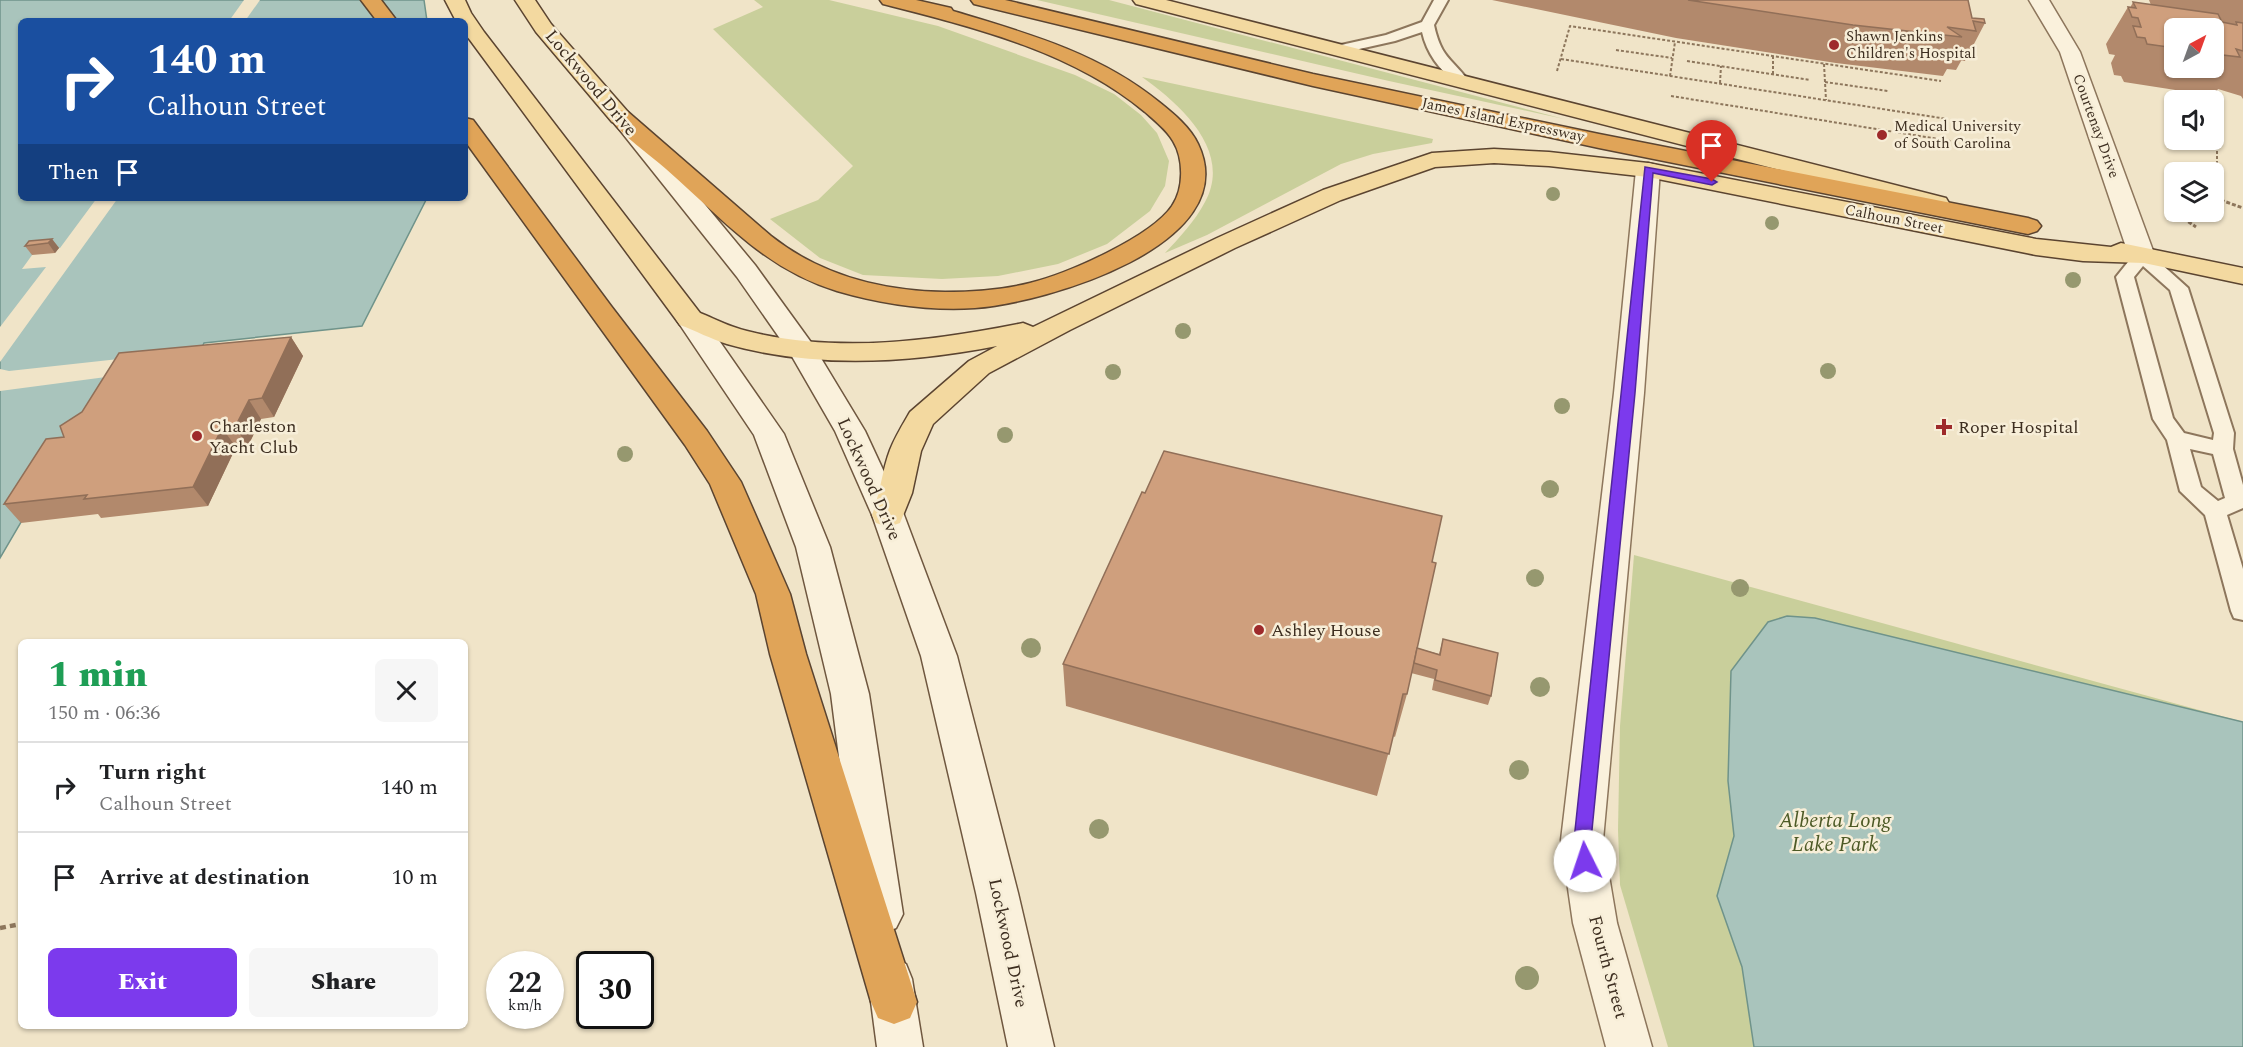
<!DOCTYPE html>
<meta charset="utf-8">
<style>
:root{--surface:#fff;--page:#f6f6f6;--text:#202124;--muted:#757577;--line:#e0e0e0;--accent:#7c3aed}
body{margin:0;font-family:Spectral,serif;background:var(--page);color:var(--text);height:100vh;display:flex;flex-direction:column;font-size:22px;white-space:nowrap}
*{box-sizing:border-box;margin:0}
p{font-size:20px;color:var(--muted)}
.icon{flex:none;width:33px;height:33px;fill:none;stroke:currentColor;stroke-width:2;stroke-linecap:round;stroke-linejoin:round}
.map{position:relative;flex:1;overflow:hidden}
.side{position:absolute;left:18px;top:639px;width:450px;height:390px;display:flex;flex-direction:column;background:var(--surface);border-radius:9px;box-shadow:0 2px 4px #0004}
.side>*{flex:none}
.banner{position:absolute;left:18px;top:18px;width:450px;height:183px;border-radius:9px;box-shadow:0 2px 4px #0004;background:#1a4fa0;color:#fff;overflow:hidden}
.needle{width:39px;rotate:41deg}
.buttons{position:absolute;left:2164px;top:18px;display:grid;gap:12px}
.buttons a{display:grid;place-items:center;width:60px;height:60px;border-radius:9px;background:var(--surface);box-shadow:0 2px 4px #0004;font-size:30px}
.speed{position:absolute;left:486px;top:951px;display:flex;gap:12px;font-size:30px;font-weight:700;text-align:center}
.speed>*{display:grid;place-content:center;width:78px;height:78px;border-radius:50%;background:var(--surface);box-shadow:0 2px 4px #0004;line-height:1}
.speed small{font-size:15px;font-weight:400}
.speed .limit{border:3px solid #111;border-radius:9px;background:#fff;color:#111}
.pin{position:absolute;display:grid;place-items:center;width:51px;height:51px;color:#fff;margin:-62px -26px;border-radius:50% 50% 50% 0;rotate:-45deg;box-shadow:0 0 6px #0007}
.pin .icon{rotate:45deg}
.me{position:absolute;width:66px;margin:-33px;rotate:356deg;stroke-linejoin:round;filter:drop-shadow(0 0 4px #0008)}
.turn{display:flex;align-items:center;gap:21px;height:126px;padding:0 30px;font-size:27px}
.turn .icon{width:78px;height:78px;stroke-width:2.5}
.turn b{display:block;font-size:42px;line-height:51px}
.then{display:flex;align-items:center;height:57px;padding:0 30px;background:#0003;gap:12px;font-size:22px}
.round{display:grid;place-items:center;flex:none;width:63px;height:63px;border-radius:9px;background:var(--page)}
.head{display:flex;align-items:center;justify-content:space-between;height:102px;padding:0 30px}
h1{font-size:36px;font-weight:800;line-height:45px;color:#1e9e55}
.action{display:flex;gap:12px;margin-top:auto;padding:12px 30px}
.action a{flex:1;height:69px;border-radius:9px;background:var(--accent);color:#fff;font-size:24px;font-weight:800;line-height:69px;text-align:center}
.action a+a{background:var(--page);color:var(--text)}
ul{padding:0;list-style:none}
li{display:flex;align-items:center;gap:18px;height:90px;padding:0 30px;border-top:2px solid var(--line)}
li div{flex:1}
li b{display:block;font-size:22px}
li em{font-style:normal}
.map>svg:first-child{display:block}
.green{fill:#c9cf9b}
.water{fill:#a9c4bc;stroke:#6f938a;stroke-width:1.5}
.pier{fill:#f0e4c8}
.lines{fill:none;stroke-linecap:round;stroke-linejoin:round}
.service-casing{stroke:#8d765c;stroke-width:4}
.minor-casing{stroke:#8d765c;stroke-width:3}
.tertiary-casing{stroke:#8d765c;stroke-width:3}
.secondary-casing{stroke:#6f573f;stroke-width:3}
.primary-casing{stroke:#5b4430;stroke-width:3}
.motorway-casing{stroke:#5b4430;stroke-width:3}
.path-far2{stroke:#8d765c;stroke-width:2;stroke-dasharray:3 2;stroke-linecap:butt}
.path-far1{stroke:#8d765c;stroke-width:3;stroke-dasharray:4 2;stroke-linecap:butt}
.path{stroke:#8d765c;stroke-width:4.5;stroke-dasharray:6 4;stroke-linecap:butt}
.service{fill:#faf1dc;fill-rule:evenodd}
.minor{fill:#faf1dc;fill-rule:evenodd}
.tertiary{fill:#faf1dc;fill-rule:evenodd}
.secondary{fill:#faf1dc;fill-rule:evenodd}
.primary{fill:#f3d9a0;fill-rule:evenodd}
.motorway{fill:#e0a458;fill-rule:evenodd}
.tree{fill:#96986f}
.wall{fill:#b2896c;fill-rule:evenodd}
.shaded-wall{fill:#916f58}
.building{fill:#cf9f7d;stroke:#916f58;stroke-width:1.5}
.route{fill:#7c3aed;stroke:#51269a;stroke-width:1.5}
.poi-dot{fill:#9e2a2b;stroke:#f7eed8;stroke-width:2}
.labels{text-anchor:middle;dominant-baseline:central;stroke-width:5;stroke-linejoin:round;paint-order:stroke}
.far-poi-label{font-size:15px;fill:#3d2e20;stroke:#f7eed8;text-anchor:start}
.far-street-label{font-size:15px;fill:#3d2e20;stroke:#f7eed8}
.street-label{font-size:18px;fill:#3d2e20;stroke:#f7eed8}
.poi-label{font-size:18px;fill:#3d2e20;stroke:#f7eed8;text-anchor:start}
.near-park-label{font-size:21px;font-style:italic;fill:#4d5a26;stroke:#f7eed8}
</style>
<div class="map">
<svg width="2243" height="1047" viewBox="0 0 2243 1047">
<rect width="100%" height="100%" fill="#f0e4c8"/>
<g class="green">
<path d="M754 0H829L938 26 1075 75 1114 94 1141 115 1157 133 1169 161 1165 186 1150 211 1107 244 1058 264 998 276 942 279 863 275 820 258 770 219 818 200 853 166 713 29 763 7Z"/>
<path d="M1037 0H1109L1564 119 1389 81Z"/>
<path d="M1142 77 1433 139 1432 143 1373 154 1341 164 1207 235 1165 253C1179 238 1195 221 1205 202 1233 151 1180 104 1142 77Z"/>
<path d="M1634 555 2243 722V1047H1668L1620 885 1618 830 1620 726Z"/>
</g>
<g class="water">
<path d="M0 0H424L427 21H21V198H427L362 326 204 343 194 366 106 377 0 558Z"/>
<path d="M1787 616 1815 618 2243 722V1047H1754L1742 967 1717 896 1734 836 1728 781 1731 671 1768 622Z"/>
</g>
<g class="pier">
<path d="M244 0H260L245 21H229Z"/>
<path d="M97 198H118L0 362V327L46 267 22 269 35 251 60 248Z"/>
<path d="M201 350 106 377 0 391V369L9 371Z"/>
</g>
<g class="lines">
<defs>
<g id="service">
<path d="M1434 0H1448L1434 25C1441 57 1450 57 1468 80L1466 83H1456C1439 69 1427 54 1422 32L1395 41 1337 54 1330 50 1332 47 1386 35 1422 22Z"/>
<path d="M2142 251 2148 252 2188 288 2234 433 2233 449 2243 485V508L2227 515 2243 569V620L2234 618 2231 611 2205 515 2180 491 2167 440 2153 419 2116 277 2136 252ZM2143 266 2170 290 2214 433 2213 440 2184 433 2173 418 2134 277ZM2190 449 2213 454 2225 498 2218 501 2201 487Z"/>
</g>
<path id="minor" d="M1648 163 1656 165 1660 170 1644 393 1603 840 1617 923 1652 1047H1606L1573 923 1561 840 1614 393 1636 170 1640 165Z"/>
<path id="tertiary" d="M2029 0H2049L2080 52 2155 256 2151 262 2142 264 2133 262 2129 256 2060 52Z"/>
<g id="secondary">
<path d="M626 117 634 119 755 265 813 345 865 431 904 515 957 656 1018 893 1054 1047H1008L976 893 921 656 872 515 835 431 790 353 737 277 615 124 618 119Z"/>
<path d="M690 311 700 313 784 434 830 547 869 694 903 914 896 928 881 934 866 928 859 914 831 694 796 547 754 435 676 319 680 313Z"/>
<path d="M890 957 906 964 912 979 923 1047H877L868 979 874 964Z"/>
</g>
<g id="primary">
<path d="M445 0H465L471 13 484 32 700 313C715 319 730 327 747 331 837 354 933 341 1023 323L1033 327 1217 238 1323 190 1432 153 1494 149 1549 152 1648 163 2036 239 2111 247 2121 243 2243 268V284L2144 263 2083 261 2036 255 1648 177 1549 166 1494 163 1435 167 1341 200 1235 248 1070 330 989 373 933 424 921 451 912 493 900 523 888 527 876 523 872 515C880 494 882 471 890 450 895 437 903 424 910 412L969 361 997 346C910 363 814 369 727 344 711 339 696 331 680 325L470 40 465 34V21H456Z"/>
<path d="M515 0H535L551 24 628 112 631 117 628 122 620 124 612 122 536 32Z"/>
<path d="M1133 0H1166L1946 198 1949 203 1946 208 1937 210 1928 208 1136 4Z"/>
</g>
<g id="motorway">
<path d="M361 0H381L397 21H377Z"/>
<path d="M880 0H916L951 8 953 11C1026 33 1099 53 1159 102 1174 114 1190 127 1198 144 1246 245 1044 303 975 308 928 311 882 304 837 291 764 269 721 217 666 169 648 153 623 137 609 117L612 112 620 110 628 112 771 236C820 275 882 291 945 292 973 292 1002 290 1030 283 1067 274 1151 237 1172 206 1184 189 1184 159 1173 141 1167 130 1154 120 1145 112 1072 51 973 27 883 4Z"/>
<path d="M971 0H1005L1313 74 1599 134 2028 218 2037 221 2041 226 2037 231 2028 234 1599 148 1313 86 974 4Z"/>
<path d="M465 118 473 120 611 306 707 431 741 482 790 594 806 654 917 1002 910 1018 894 1024 878 1018 871 1002 770 654 756 594 710 484 685 445 465 141Z"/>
</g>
</defs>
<use href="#service" class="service-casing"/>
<use href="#minor" class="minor-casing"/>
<use href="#tertiary" class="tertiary-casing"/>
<use href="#secondary" class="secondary-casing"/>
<use href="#primary" class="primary-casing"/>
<use href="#motorway" class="motorway-casing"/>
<g class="path-far2">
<path d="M1616 50 1672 58"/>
<path d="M1773 56V74"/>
<path d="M1561 59 1947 119"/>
<path d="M1687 61 1810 80"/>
<path d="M1824 64 1826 100"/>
<path d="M1557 71 1570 26 1941 81"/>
<path d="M1670 76 1675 42"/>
<path d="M1825 82 1888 91"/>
<path d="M1720 83 1721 66"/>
<path d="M1671 96 1951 141"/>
<path d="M2217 146V184"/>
</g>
<g class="path-far1">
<path d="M2217 182V199"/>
<path d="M2215 198 2243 208"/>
<path d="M2175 201 2172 204 2173 211 2196 227"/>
</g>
<path class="path" d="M0 928 21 924"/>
<use href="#service" class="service"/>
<use href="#minor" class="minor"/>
<use href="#tertiary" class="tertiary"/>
<use href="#secondary" class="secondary"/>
<use href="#primary" class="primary"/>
<use href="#motorway" class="motorway"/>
</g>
<g class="tree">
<circle cx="1553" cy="194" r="7"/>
<circle cx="1772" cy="223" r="7"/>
<circle cx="2073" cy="280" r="8"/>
<circle cx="1183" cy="331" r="8"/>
<circle cx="1828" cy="371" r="8"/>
<circle cx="1113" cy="372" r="8"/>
<circle cx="1562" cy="406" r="8"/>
<circle cx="1005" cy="435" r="8"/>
<circle cx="625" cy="454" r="8"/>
<circle cx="1550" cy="489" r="9"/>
<circle cx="1535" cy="578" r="9"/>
<circle cx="1740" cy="588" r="9"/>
<circle cx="1031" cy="648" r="10"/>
<circle cx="1540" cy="687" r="10"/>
<circle cx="1519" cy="770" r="10"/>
<circle cx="1099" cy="829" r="10"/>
<circle cx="1527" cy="978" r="12"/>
</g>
<g class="wall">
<path d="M1492 0H1968L1972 18 1985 23 1965 61H1961L1956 70 1947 69 1943 76 1836 63 1676 38Z"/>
<path d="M2149 0H2243V99L2241 96 2218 89 2214 96 2124 82 2121 76 2114 75 2111 63 2115 55 2109 54 2106 44 2128 7 2130 8 2133 2 2151 5ZM2175 28H2214V68H2175Z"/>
<path d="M52 239 59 248 55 253 32 255 25 246Z"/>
<path d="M291 337 303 356 274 417 261 419 248 446 236 447 208 506 101 518 98 514 21 523 4 504 64 437Z"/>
<path d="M1432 562 1417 648 1439 654 1443 639 1491 696 1488 705 1432 690 1434 679 1411 673 1407 694 1395 737 1393 736 1377 796 1066 706 1063 664Z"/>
</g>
<g class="shaded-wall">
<path d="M52 239 59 248 55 253 48 243Z"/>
<path d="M291 337 303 356 274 417 262 398Z"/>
<path d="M249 400 261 419 248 446 235 427Z"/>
<path d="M222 428 236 447 208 506 193 487Z"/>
</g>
<g class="building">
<path d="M1688 0H1968L1972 18 1984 19 1985 23 1973 21 1976 31 1947 27 1962 37 1853 25Z"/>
<path d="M2133 2 2218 14 2222 22 2237 25 2236 22 2243 23V51L2236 49 2240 57 2214 54V28H2175V48L2147 44 2145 38 2137 37 2133 26 2141 27 2138 18 2132 17 2128 7 2136 8Z"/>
<path d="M52 239 48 243 25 246 29 241Z"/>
<path d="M291 337 262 398 249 400 235 427 222 428 193 487 84 499 87 495 4 504 46 439 64 437 60 426 82 412 119 353Z"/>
<path d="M1164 451 1442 516 1432 562 1436 563 1407 694H1403L1389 754 1063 664 1142 492 1145 493Z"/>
<path d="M1443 639 1498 653 1491 696 1435 680 1437 670 1414 663 1417 648 1440 655Z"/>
</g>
<path class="route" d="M1645 167 1712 179 1717 182 1712 185 1653 173 1635 393 1591 840 1594 861 1591 866 1585 869 1579 866 1574 840Z"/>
<g class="poi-dot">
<circle cx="1834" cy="45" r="6"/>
<circle cx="1882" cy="135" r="6"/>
<path d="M1941 418h6v6h6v6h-6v6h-6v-6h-6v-6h6z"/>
<circle cx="197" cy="436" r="6"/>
<circle cx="1259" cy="630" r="6"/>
</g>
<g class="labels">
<g class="far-poi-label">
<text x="1846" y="36">Shawn Jenkins<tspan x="1846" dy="17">Children's Hospital</tspan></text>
<text x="1894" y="126">Medical University<tspan x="1894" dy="17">of South Carolina</tspan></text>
</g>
<g class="far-street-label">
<text transform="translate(1503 120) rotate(12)">James Island Expressway</text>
<text transform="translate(2096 126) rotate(70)">Courtenay Drive</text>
<text transform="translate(1894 219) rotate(11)">Calhoun Street</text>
</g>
<g class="street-label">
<text transform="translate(591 83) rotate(50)">Lockwood Drive</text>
<text transform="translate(869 479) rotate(66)">Lockwood Drive</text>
<text transform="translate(1008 943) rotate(78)">Lockwood Drive</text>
<text transform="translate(1608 967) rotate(75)">Fourth Street</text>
</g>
<g class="poi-label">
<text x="209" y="426">Charleston<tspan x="209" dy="21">Yacht Club</tspan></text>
<text x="1958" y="427">Roper Hospital</text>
<text x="1271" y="630">Ashley House</text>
</g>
<g class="near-park-label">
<text x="1835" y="821">Alberta Long<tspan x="1835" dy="24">Lake Park</tspan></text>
</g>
</g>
</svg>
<div class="buttons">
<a><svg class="needle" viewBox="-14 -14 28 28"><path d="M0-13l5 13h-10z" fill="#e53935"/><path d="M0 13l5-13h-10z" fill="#757577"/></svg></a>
<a><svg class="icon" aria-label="sound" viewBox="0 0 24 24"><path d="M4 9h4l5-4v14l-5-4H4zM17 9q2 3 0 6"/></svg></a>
<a><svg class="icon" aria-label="layers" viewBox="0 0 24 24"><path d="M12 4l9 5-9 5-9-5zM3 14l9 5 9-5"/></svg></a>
</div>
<div class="speed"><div>22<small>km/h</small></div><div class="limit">30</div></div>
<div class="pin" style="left:1712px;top:182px;background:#d93025"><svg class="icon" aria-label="arrive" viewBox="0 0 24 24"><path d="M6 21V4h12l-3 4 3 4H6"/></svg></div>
<svg class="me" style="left:1585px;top:861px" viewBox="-20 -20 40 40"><circle r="19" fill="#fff"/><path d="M0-13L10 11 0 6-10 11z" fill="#7c3aed"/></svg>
<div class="banner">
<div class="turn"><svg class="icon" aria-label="right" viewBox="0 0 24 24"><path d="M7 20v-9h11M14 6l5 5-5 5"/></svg><div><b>140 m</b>Calhoun Street</div></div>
<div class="then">Then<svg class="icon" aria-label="arrive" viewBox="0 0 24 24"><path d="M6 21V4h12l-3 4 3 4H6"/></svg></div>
</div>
<section class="side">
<div class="head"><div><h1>1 min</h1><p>150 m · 06:36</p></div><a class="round"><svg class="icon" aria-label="close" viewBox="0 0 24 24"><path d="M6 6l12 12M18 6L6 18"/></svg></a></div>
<ul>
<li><svg class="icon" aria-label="right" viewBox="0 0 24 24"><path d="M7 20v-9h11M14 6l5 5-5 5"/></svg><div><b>Turn right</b><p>Calhoun Street</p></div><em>140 m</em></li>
<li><svg class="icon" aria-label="arrive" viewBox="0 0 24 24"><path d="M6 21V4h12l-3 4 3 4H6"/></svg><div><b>Arrive at destination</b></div><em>10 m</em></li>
</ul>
<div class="action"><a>Exit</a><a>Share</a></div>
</section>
</div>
